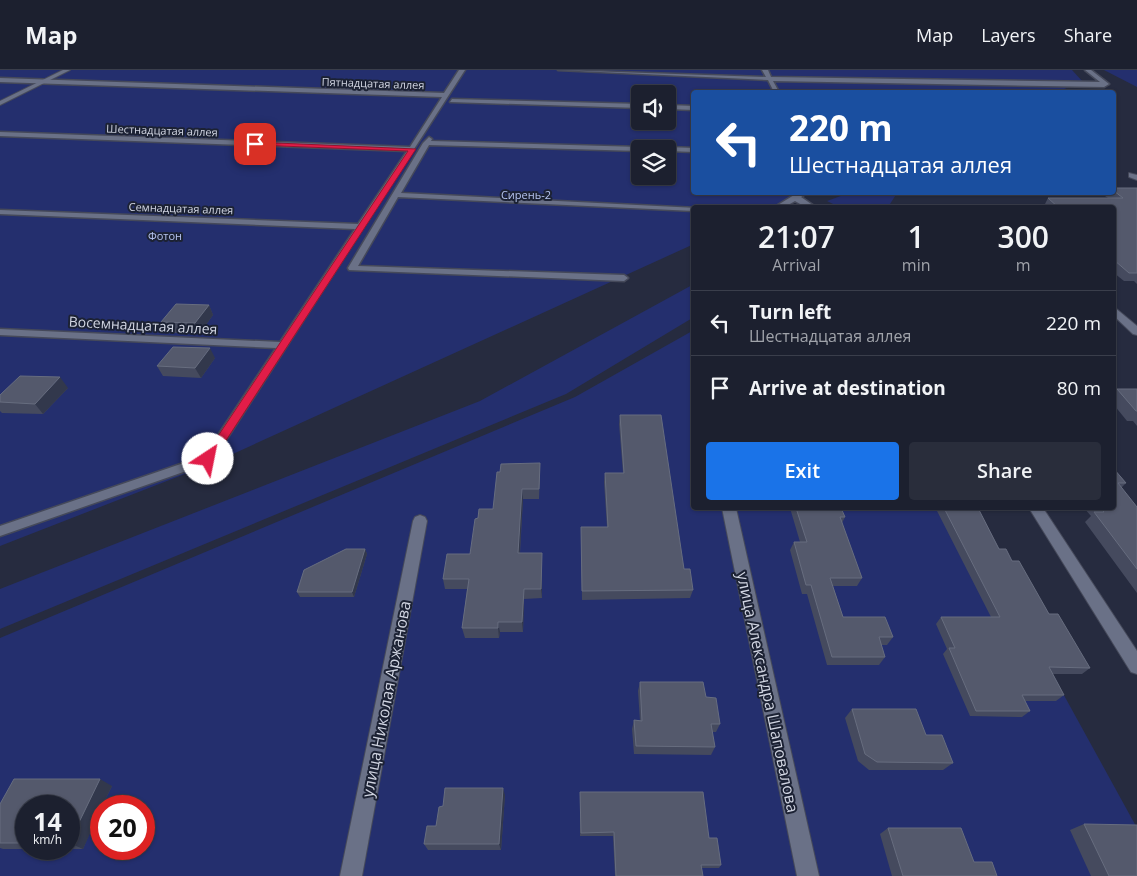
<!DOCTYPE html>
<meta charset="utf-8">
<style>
:root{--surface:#1c202f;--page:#292d3b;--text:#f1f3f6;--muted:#a0a3aa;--line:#3a3e4b;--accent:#1a73e8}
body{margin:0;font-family:"Open Sans",sans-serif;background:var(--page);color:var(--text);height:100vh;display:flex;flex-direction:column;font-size:19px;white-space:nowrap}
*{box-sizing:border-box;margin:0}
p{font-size:16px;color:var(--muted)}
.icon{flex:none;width:28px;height:28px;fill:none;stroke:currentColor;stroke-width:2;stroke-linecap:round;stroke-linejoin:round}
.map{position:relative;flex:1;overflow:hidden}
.drawer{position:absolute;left:691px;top:135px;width:425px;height:305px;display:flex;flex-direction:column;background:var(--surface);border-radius:5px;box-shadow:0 1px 4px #0004,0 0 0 1px var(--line)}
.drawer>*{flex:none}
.banner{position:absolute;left:691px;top:20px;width:425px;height:105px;border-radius:5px;box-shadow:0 1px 4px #0004,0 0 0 1px var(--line);background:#1a4fa0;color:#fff;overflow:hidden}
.fabs{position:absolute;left:631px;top:15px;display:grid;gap:10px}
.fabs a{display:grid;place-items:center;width:45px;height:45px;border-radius:5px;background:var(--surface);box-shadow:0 1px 4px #0004,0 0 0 1px var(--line);font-size:25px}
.speed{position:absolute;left:15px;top:725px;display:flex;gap:10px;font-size:25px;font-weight:700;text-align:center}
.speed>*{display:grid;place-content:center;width:65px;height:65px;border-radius:50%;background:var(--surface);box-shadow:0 1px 4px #0004,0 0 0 1px var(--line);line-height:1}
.speed small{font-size:12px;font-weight:400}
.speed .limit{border:8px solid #d22;background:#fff;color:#111}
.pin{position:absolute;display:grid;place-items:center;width:42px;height:42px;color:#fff;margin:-21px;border-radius:10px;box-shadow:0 2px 8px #0006}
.me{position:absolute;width:55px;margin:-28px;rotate:34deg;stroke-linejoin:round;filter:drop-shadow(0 0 4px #0008)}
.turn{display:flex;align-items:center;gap:18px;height:105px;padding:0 15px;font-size:22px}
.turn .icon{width:65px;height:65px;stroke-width:2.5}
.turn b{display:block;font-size:35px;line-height:42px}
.eta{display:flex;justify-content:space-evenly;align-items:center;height:85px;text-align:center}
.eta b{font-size:30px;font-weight:600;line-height:35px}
.cta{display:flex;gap:10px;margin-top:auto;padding:10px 15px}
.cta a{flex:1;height:58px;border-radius:5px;background:var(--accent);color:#fff;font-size:20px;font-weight:600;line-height:58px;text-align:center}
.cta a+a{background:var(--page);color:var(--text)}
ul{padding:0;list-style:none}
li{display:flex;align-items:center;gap:15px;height:65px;padding:0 15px;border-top:1px solid var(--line)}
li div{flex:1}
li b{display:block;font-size:19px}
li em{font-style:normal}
header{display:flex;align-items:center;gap:30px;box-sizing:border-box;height:70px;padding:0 25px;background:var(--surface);border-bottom:1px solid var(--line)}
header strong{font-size:24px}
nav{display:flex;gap:28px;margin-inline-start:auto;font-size:18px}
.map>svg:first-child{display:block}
.green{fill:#242f6e;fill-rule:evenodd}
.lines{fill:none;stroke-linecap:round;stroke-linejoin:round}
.service-casing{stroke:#45495a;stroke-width:3}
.minor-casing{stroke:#45495a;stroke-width:2}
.service{fill:#6a7187;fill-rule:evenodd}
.minor{fill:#6a7187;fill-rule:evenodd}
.wall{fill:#454a5e;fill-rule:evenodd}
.shaded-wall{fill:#32384c}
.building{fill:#54596c;stroke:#676d7f}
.route{fill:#e11d48;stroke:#92132f}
.labels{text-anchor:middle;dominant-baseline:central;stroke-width:4;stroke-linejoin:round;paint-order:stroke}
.far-street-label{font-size:11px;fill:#d1d5e2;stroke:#1c2234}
.far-park-label{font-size:11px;fill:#b6c4f0;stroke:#1c2234}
.street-label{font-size:14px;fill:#d1d5e2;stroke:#1c2234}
.near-street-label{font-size:16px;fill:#d1d5e2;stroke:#1c2234}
</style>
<header>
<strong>Map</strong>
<nav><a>Map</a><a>Layers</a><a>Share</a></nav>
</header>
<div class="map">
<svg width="1137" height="806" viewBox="0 0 1137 806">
<rect width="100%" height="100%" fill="#262b3f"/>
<g class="green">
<path d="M0 0H1072L1083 12 1056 22H694V122L808 123 775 137 694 138V174L213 393 0 476ZM640 24H668V51H640ZM640 79H668V106H640Z"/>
<path d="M1104 0H1137V17Z"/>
<path d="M849 123V122L897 123 890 134 880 137H839L827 131Z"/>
<path d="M694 214V247L566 324 0 559V519L480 331Z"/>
<path d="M694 260V438H961L1137 758V806H0V568L575 327ZM26 736H69V779H26ZM101 736H144V779H101Z"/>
</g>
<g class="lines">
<defs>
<g id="service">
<path d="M459 0H465L212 392 0 466V456L204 386 276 278 0 265V259L280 272 355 159 0 144V140L358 154 407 81 0 66V62L410 77 442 27 0 12V8L444 23Z"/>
<path d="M558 0 766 7 762 0H768L771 7 1100 12 1085 0H1091L1109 14 1104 17 773 11 779 22H774L768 10Z"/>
<path d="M452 29 640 34V38L450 32Z"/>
<path d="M668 35 694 36V40L668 39Z"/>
<path d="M429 67 432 69 431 71 640 77 643 79H640V81L429 75 401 123 697 138H694V141L398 127 358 196 624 205 628 208 624 211 349 200 348 198 423 73Z"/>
<path d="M668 77 694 78V82L668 81 665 79Z"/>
<path d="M799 122H808L801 127 817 138H807L795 131 783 138H773Z"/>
</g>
<g id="minor">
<path d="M63 0H70L0 35V31Z"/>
<path d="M1129 103 1137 105V110L1129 107Z"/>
<path d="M1114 237 1137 256V265L1133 264 1114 246Z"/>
<path d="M722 438H736L819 806H797Z"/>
<path d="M1029 438H1043L1137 581V604L1131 602Z"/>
<path d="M420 445 425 447 427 451 362 806H340L413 451 415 447Z"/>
</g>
</defs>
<use href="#service" class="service-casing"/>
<use href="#minor" class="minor-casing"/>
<use href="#service" class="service"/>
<use href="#minor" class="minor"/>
</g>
<g class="wall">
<path d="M1114 118H1137V214L1134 211H1124L1114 203V138H1046L1044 136 1048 128H1108L1105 126 1107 122H1114Z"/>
<path d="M209 235 213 245 200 263H167L161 252Z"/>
<path d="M215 288 201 308 163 306 157 296Z"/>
<path d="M68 318 43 344 2 343 0 341V325Z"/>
<path d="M1117 319H1137V356L1133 351H1127L1114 335V323Z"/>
<path d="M620 345 693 520 690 528 582 530 581 466 607 457 604 412 605 403H623L619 354Z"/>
<path d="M540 393V404L539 429H523L520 483 542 493V528L524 529 523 562H500L499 568H465L462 558 467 519H445L443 509 470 484 478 448 493 439Z"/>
<path d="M1114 399 1126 413 1121 418 1137 437V523L1085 452 1091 446 1084 438H1114Z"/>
<path d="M790 438H841L845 447 842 453 862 508 857 516H833L843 547 893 567 887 575H881L885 587 879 595H827L807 524H802L790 480 794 472H800Z"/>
<path d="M922 438H978L999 479 1012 491 1049 544 1090 598 1082 604H1052L1064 625 1056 631H1025L1030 641 1022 647 970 646 943 584 947 579 936 554 941 547H991L936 439H923Z"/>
<path d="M365 479 367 484 354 527H300L297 522Z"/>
<path d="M640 612 706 627 720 654 716 662H712L715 677 711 685 634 684 632 659 634 650 640 651 638 621Z"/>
<path d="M852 639 926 665 953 693 943 700H869L858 691 845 648Z"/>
<path d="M112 716 102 736H101L83 779H3L0 778V734ZM26 736H69V779H26Z"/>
<path d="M580 722 709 768 721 795 719 798H702L703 806H615L613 766H580Z"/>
<path d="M505 725 501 780H428L424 774 436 756 443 736Z"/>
<path d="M1084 754 1137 806H1091L1070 760Z"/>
<path d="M888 758 997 806H892L880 764Z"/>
</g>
<g class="shaded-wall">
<path d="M209 235 213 245 200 263 195 253Z"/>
<path d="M210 278 215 288 201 308 195 298Z"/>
<path d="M60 307 68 318 43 344 35 334Z"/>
<path d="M522 419 523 429 519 494 518 483Z"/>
<path d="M365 479 367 484 354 527 352 522Z"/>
<path d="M542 483V528L541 519Z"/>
<path d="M524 519V529L523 562 522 552Z"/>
<path d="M498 552 500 562 499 568 498 558Z"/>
<path d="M100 709 112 716 102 736H101V739L83 779 69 773Z"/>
<path d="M503 718 505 725 501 780 499 774Z"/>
</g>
<g class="building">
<path d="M1114 118H1137V203H1129L1114 190V138H1059L1048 128H1123L1114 121Z"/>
<path d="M176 234 209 235 195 253 161 252Z"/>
<path d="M173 277 210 278 195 298 157 296Z"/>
<path d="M20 306 60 307 35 334 0 332V325Z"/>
<path d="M1117 319H1137V341H1136Z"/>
<path d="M620 345H661L684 499H690L693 520 582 521 581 457H608L605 403H624Z"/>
<path d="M540 393 539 419H522L518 483H542L541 519H524L522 552H498V558H462L469 509H443L447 484H470L475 449 478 448 479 439H493L497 402H500L501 394Z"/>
<path d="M1114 399 1126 413H1118L1137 437V499L1094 442H1104L1100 438H1114Z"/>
<path d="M796 438H841L845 447H840L862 508H830L843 547H885L893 567H879L885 587H832L811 515H806L794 472H807Z"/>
<path d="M944 438H978L999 479H1006L1012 491H1019L1049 544H1058L1090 598 1049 597 1064 625H1022L1030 641H976L949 578H955L941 547H1000Z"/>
<path d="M346 479H365L352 522H297L304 500Z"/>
<path d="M640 612H703L706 627 716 628 720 654H711L715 677 636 676 634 650 642 651Z"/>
<path d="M852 639H916L926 665H942L953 693 877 692 865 684Z"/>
<path d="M14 709H100L69 773V736H26V773H0V734Z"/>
<path d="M445 718H503L499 774H424L427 756H436L439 737 443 736Z"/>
<path d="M580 722H703L709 768H717L721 795H701L703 806H616L614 762 581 763Z"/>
<path d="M1084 754 1137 755V806H1109Z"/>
<path d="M888 758H961L974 792H992L997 806H903Z"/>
</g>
<path class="route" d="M253 72 416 79 212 392 208 393 202 389 204 387 408 81 255 75Z"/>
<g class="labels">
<g class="far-street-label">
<text transform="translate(373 13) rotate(2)">Пятнадцатая аллея</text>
<text transform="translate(162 60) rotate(2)">Шестнадцатая аллея</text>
<text transform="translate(181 138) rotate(2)">Семнадцатая аллея</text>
</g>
<g class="far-park-label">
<text x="526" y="124">Сирень-2</text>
<text x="165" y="165">Фотон</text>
</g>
<g class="street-label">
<text transform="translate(143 255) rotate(3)">Восемнадцатая аллея</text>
</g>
<g class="near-street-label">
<text transform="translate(768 622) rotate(78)">улица Александра Шаповалова</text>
<text transform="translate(386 629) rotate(-79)">улица Николая Аржанова</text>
</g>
</g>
</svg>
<div class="fabs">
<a><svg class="icon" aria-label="sound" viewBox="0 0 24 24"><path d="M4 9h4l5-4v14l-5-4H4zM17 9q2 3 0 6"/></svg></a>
<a><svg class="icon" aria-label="layers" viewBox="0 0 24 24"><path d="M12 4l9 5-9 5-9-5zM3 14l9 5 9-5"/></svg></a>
</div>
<div class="speed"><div>14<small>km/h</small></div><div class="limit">20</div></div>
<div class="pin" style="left:255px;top:74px;background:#d93025"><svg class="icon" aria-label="arrive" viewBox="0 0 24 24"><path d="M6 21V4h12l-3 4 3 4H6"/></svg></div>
<svg class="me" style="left:208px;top:389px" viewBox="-20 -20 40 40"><circle r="19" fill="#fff"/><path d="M0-13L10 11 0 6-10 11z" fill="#e11d48"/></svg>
<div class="banner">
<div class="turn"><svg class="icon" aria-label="left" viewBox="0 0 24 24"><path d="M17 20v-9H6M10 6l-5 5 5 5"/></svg><div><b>220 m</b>Шестнадцатая аллея</div></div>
</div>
<section class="drawer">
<div class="eta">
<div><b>21:07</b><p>Arrival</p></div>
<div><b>1</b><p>min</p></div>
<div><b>300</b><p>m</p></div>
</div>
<ul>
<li><svg class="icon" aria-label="left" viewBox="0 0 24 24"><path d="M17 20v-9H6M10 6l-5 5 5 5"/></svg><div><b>Turn left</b><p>Шестнадцатая аллея</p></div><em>220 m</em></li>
<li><svg class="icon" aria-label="arrive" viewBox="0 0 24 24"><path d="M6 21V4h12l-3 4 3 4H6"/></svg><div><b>Arrive at destination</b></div><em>80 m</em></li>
</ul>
<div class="cta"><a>Exit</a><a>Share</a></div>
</section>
</div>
